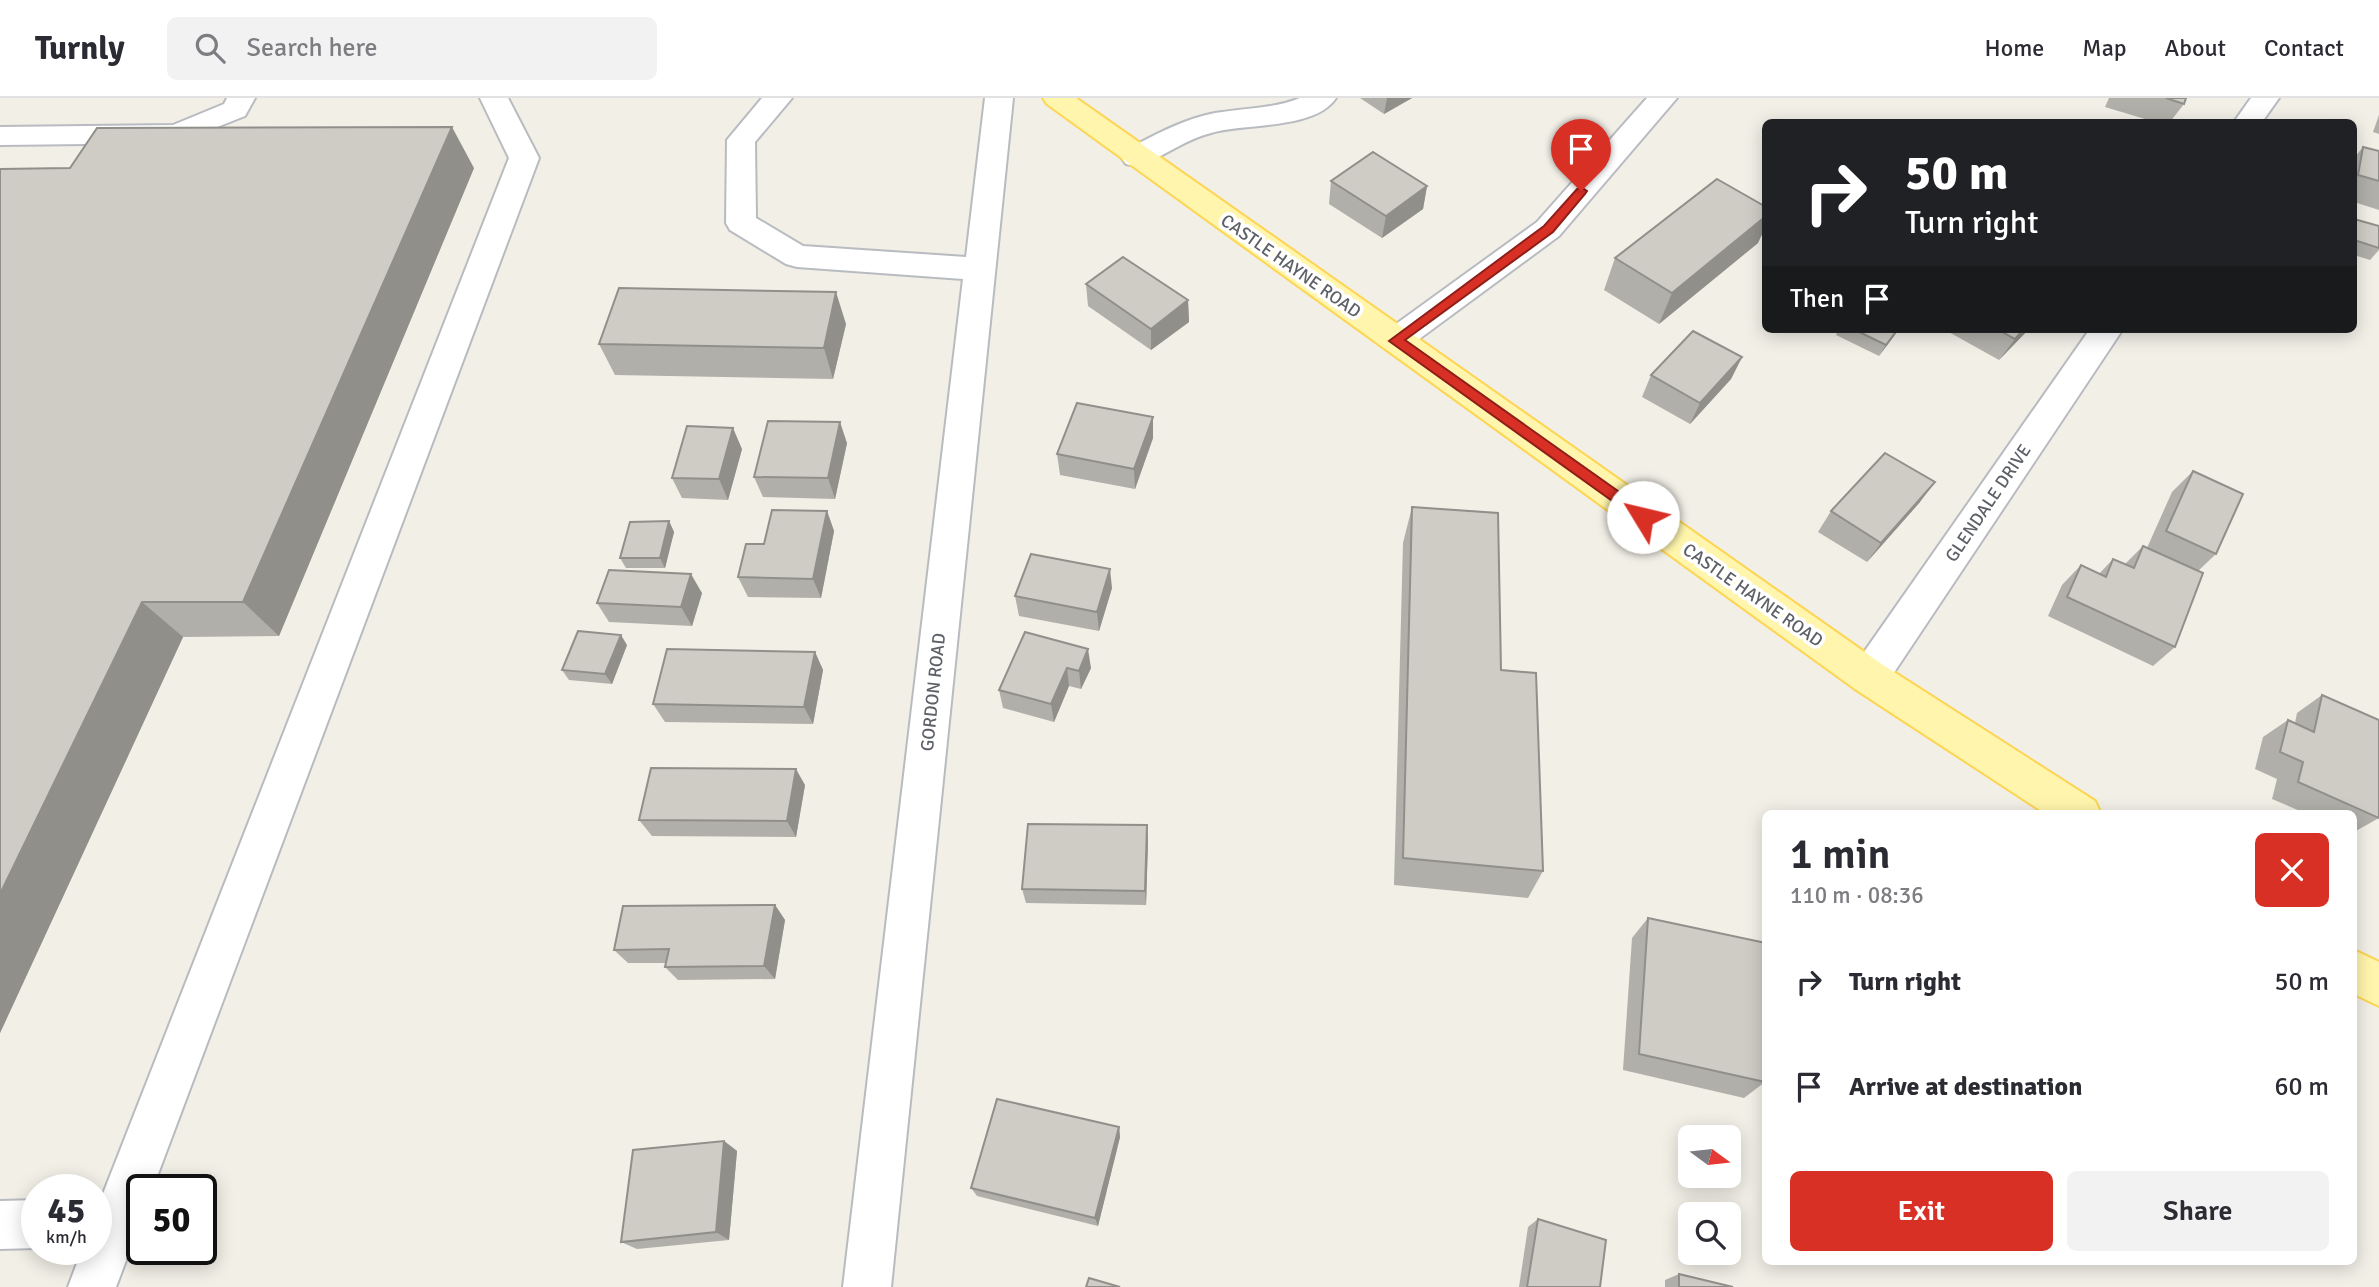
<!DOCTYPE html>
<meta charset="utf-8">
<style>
:root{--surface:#fff;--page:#f2f2f3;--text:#2b2b33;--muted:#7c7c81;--line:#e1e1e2;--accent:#d93025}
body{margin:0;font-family:Signika,sans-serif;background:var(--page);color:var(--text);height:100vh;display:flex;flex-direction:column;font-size:26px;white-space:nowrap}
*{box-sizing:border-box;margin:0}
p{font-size:23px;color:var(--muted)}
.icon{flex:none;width:38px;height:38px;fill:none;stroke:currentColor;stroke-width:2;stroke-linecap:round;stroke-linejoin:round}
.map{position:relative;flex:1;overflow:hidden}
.sheet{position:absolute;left:1762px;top:712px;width:595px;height:455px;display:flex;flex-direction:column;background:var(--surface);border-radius:10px;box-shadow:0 4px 18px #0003}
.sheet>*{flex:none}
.hud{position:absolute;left:1762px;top:21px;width:595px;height:214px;border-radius:10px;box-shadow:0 4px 18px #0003;background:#202124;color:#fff;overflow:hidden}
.needle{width:46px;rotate:105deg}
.fabs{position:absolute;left:1678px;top:1027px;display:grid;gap:14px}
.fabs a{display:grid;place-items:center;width:63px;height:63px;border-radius:10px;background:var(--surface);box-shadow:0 4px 18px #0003;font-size:35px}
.speed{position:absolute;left:21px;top:1076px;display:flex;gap:14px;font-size:35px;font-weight:700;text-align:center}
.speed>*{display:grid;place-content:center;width:91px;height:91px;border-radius:50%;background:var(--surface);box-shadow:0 4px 18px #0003;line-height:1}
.speed small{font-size:18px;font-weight:400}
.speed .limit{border:4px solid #111;border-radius:10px;background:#fff;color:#111}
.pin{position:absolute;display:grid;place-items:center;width:60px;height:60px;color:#fff;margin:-72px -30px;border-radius:50% 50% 50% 0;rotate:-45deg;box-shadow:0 0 7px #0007}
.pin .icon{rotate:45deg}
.me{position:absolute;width:77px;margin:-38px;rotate:306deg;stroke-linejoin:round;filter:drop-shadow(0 0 5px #0008)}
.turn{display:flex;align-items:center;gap:24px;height:147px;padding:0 28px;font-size:32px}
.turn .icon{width:91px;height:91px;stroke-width:2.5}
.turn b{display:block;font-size:49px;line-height:60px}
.then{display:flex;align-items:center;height:66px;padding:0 28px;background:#0003;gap:14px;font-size:26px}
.round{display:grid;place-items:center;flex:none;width:74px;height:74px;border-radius:10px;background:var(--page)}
.summary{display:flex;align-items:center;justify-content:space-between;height:119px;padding:0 28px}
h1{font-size:42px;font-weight:600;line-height:52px}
.primary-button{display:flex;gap:14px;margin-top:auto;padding:14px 28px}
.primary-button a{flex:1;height:80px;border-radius:10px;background:var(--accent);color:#fff;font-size:28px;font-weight:600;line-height:80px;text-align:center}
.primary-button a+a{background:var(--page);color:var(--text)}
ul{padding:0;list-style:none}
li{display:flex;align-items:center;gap:21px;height:105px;padding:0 28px}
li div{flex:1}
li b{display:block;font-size:26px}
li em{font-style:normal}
header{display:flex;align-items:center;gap:42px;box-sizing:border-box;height:98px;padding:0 35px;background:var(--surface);border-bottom:2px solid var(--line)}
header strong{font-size:33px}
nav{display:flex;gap:38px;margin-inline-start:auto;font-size:24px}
.search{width:490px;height:63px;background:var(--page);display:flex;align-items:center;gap:18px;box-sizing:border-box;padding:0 24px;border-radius:10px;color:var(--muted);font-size:26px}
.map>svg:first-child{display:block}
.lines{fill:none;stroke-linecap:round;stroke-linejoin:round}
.minor-casing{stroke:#b8bbc0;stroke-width:4}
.major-casing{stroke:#fdd552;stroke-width:4}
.minor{fill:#fff;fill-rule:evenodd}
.major{fill:#fff5ac;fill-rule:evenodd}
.wall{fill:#b1afa9}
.shaded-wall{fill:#908f8a}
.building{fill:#ceccc5;stroke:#908f8a;stroke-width:2}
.route{fill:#d93025;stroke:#8d1f18;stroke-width:2}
.labels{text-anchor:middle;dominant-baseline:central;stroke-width:7;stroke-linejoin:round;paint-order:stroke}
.street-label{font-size:18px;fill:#5d6167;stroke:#fff}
</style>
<header>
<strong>Turnly</strong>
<div class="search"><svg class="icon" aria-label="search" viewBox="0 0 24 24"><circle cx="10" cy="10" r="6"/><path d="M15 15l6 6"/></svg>Search here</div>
<nav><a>Home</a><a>Map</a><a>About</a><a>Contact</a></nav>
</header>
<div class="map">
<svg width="2379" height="1189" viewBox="0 0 2379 1189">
<rect width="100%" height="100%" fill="#f1efe6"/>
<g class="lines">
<defs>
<g id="minor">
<path d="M227 0H255L245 18 177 45 0 47V29L173 27 224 6Z"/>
<path d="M480 0H508L539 60 152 1092H142V1120L116 1189H68L82 1152H96V1101H101L509 60Z"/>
<path d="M762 0H792L755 44 756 120 803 148 966 159 985 0H1013L891 1189H843L963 181 797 169 786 166 730 132 726 125 727 42Z"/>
<path d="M1300 0H1336C1315 32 1244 25 1211 35 1188 41 1167 55 1146 66L1136 68 1126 66 1121 59 1126 52C1155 37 1183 21 1215 15 1244 10 1273 11 1300 0Z"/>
<path d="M1647 0H1677L1559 138 1407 250 1396 254 1385 250 1380 242 1385 234 1537 124Z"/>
<path d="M2251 0H2279L2262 24H2234Z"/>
<path d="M2090 231H2123L1883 591 1869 595 1855 591 1850 579 1855 567Z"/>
<path d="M37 1102V1150L0 1151V1103Z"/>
</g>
<g id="major">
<path d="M1043 0H1076L1883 567 2095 703 2101 716H2046L1855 591 1047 6Z"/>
<path d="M2354 852 2379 864V908L2354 896Z"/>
</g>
</defs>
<use href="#minor" class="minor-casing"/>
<use href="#major" class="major-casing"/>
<use href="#minor" class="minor"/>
<use href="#major" class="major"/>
</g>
<g class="wall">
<path d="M1360 0H1412L1384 16Z"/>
<path d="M2109 0H2186L2184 6 2170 24H2155L2105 9Z"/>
<path d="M2379 17V36L2373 34Z"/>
<path d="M2363 49 2379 53V112L2354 104V60Z"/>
<path d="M474 70 279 538 183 539 0 935V71Z"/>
<path d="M1331 83 1427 88 1423 111 1382 140 1329 106Z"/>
<path d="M2354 121 2379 128V152L2370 162 2354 157Z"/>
<path d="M1758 145 1659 226 1604 192 1615 160Z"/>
<path d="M1086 186 1188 202 1189 224 1151 252 1088 208Z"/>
<path d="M846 226 833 281 615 277 599 246Z"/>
<path d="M1839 231H1899L1879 258 1836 237Z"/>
<path d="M1948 231H2029L1999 262 1947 233Z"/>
<path d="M1742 259 1731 281 1690 326 1642 299 1651 277Z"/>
<path d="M1153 319V340L1135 391 1060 377 1057 356Z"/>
<path d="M847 345 835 401 763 399 754 379Z"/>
<path d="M742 351 728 402 682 400 672 380Z"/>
<path d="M2193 373 2216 456 2198 473 2175 549 2153 568 2048 518 2062 487 2081 467 2099 476 2113 461 2125 466 2143 448 2147 450 2172 394Z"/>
<path d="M1920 404 1867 464 1818 434 1831 413Z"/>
<path d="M1412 409 1543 773 1528 800 1394 787 1403 445Z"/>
<path d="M827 413 834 433 821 500 748 499 738 479 764 446Z"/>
<path d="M669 423 674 434 665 470H626L620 460Z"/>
<path d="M1112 490 1099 533 1019 518 1015 498Z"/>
<path d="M702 495 692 528 609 524 597 505Z"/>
<path d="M1025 534 1091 570 1081 591 1069 588 1054 624 1003 610 999 592Z"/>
<path d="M627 547 612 586 569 582 562 572Z"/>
<path d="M815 554 823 572 813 626 665 624 653 606Z"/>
<path d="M2322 597 2379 720 2354 734V716H2307L2272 701 2277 681 2255 671 2263 639 2288 622 2295 625 2297 615Z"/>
<path d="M805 687 796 739 652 738 639 722Z"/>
<path d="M1147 727 1148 743 1146 807 1026 805 1022 791Z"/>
<path d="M775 807 785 822 775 881 678 882 665 869 666 865H628L614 852Z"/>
<path d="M1648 820 1765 984 1744 1000 1623 972 1632 840Z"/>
<path d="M1119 1029 1120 1039 1098 1128 977 1098 971 1090Z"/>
<path d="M724 1043 737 1053 729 1142 637 1151 621 1144Z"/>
<path d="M1538 1121 1600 1189H1519L1528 1129Z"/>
<path d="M1679 1176 1733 1189H1665V1182Z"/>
</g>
<g class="shaded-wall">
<path d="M1387 0H1412L1384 16Z"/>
<path d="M452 29 474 70 279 538 243 504Z"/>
<path d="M1427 88 1423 111 1382 140 1386 118Z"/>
<path d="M1766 118V128L1758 145 1659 226 1672 195Z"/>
<path d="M836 194 846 226 833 281 824 250Z"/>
<path d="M1188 202 1189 224 1151 252V231Z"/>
<path d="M1898 231 1894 238 1879 258 1886 247Z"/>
<path d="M2024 231H2029L1999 262 2015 241Z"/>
<path d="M1742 259 1731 281 1690 326 1700 305Z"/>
<path d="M1153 319V340L1135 391 1134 371Z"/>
<path d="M840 324 847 345 835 401 828 380Z"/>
<path d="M733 330 742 351 728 402 719 381Z"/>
<path d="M1935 384 1920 404 1867 464 1881 445Z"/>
<path d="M827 413 834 433 821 500 813 481Z"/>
<path d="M669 423 674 434 665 470 660 460Z"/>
<path d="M1110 471 1112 490 1099 533 1097 514Z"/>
<path d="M691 476 702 495 692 528 681 509Z"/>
<path d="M142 504 183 539 0 935V796Z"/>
<path d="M621 537 627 547 612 586 605 576Z"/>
<path d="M1088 551 1091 570 1081 591 1079 573Z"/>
<path d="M815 554 823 572 813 626 804 609Z"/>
<path d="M1067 570 1069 588 1054 624 1051 606Z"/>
<path d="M796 671 805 687 796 739 787 723Z"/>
<path d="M1147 727 1148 743 1146 807 1145 793Z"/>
<path d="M775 807 785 822 775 881 764 868Z"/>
<path d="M1119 1029 1120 1039 1098 1128 1095 1120Z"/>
<path d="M724 1043 737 1053 729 1142 716 1134Z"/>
</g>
<g class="building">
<path d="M2166 0H2186L2184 6Z"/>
<path d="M452 29 243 504H142L0 796V71L70 70 97 30Z"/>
<path d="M2363 49 2379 53V83L2358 77Z"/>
<path d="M1373 54 1427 88 1386 118 1331 83Z"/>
<path d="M1717 81 1766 109V118L1672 195 1615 160Z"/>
<path d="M2354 121 2379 128V150L2354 142Z"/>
<path d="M1123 159 1188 202 1151 231 1086 186Z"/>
<path d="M619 190 836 194 824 250 599 246Z"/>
<path d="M1853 231H1898L1886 247Z"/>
<path d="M1997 231H2024L2015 241Z"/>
<path d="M1693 233 1742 259 1700 305 1651 277Z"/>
<path d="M1077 305 1153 319 1134 371 1057 356Z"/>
<path d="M768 323 840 324 828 380 754 379Z"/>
<path d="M687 328 733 330 719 381 672 380Z"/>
<path d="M1885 355 1935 384 1881 445 1831 413Z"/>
<path d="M2193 373 2243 396 2216 456 2166 433Z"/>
<path d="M1412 409 1498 415 1501 572 1536 575 1543 773 1403 760Z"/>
<path d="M772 412 827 413 813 481 738 479 746 446H764Z"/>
<path d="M669 423 660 460H620L630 424Z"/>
<path d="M2143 448 2203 475 2175 549 2067 499 2081 467 2106 479 2113 461 2134 470Z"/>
<path d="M1031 456 1110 471 1097 514 1015 498Z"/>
<path d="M609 472 691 476 681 509 597 505Z"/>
<path d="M578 533 621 537 605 576 562 572Z"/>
<path d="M1025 534 1088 551 1079 573 1067 570 1051 606 999 592Z"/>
<path d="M667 551 815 554 804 609 653 606Z"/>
<path d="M2322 597 2379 622V720L2298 684 2303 664 2280 654 2288 622 2314 634Z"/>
<path d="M651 670 796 671 787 723 639 722Z"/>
<path d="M1028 726 1147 727 1145 793 1022 791Z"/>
<path d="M775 807 764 868 665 869 669 851 614 852 623 808Z"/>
<path d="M1648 820 1766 845 1765 984 1639 956Z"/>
<path d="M997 1001 1119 1029 1095 1120 971 1090Z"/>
<path d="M724 1043 716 1134 621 1144 633 1052Z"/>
<path d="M1538 1121 1606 1142 1600 1189H1527Z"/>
<path d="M1679 1176 1733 1189H1679Z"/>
<path d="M1089 1180 1120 1189H1086Z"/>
</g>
<path class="route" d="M1581 89 1587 93 1585 96 1553 134 1405 242 1649 415 1651 419 1649 423 1643 425 1389 243 1544 128 1577 91Z"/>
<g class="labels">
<g class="street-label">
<text transform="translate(1291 168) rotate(35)">CASTLE HAYNE ROAD</text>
<text transform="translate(1988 405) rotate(-56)">GLENDALE DRIVE</text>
<text transform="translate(1753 497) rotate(35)">CASTLE HAYNE ROAD</text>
<text transform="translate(933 594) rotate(-84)">GORDON ROAD</text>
</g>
</g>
</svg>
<div class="fabs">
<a><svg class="needle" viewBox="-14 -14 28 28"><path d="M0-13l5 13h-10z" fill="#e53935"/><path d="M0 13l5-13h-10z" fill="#7c7c81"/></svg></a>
<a><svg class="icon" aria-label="search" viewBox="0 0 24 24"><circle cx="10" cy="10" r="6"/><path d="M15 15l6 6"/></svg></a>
</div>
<div class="speed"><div>45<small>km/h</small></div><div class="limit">50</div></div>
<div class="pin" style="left:1581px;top:93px;background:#d93025"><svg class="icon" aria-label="arrive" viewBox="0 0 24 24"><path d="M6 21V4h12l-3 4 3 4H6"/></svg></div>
<svg class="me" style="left:1643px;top:419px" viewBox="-20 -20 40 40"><circle r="19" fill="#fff"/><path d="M0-13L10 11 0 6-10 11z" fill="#d93025"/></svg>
<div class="hud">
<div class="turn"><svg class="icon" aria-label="right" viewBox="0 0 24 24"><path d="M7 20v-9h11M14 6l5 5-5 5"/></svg><div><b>50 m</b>Turn right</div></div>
<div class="then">Then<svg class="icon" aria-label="arrive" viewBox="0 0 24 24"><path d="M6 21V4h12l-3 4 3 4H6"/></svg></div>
</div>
<section class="sheet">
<div class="summary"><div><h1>1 min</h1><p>110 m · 08:36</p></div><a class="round" style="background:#d93025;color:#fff"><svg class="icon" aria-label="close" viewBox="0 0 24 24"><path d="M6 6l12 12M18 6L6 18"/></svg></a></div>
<ul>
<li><svg class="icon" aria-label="right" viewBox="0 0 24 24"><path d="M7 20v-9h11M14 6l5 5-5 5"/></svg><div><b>Turn right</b></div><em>50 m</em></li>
<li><svg class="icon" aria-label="arrive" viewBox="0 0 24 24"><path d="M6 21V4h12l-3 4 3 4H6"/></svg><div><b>Arrive at destination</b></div><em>60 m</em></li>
</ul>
<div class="primary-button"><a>Exit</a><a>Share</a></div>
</section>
</div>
